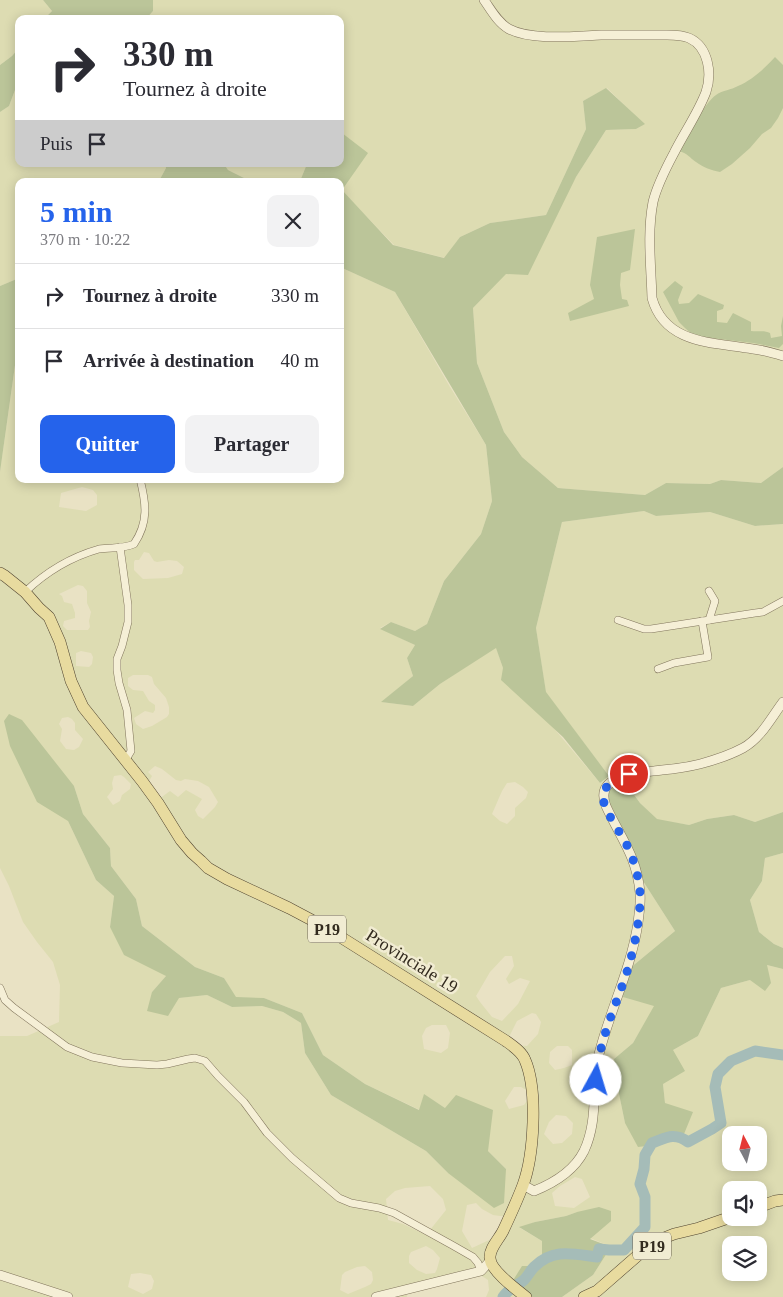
<!DOCTYPE html>
<html lang="fr">
<meta charset="utf-8">
<style>
:root{--surface:#fff;--page:#f2f2f3;--text:#2b2b33;--muted:#7c7c81;--line:#e1e1e2;--accent:#2563eb}
body{margin:0;font-family:"Times New Roman",serif;background:var(--page);color:var(--text);height:100vh;display:flex;flex-direction:column;font-size:19px;white-space:nowrap}
*{box-sizing:border-box;margin:0}
p{font-size:16px;color:var(--muted)}
.icon{flex:none;width:28px;height:28px;fill:none;stroke:currentColor;stroke-width:2;stroke-linecap:round;stroke-linejoin:round}
.map{position:relative;flex:1;overflow:hidden}
.details{position:absolute;left:15px;top:178px;width:329px;height:305px;display:flex;flex-direction:column;background:var(--surface);border-radius:10px;box-shadow:0 2px 12px #0003}
.details>*{flex:none}
.hud{position:absolute;left:15px;top:15px;width:329px;height:152px;border-radius:10px;box-shadow:0 2px 12px #0003;background:#fff;color:var(--text);overflow:hidden}
.needle{width:32px;rotate:353deg}
.tools{position:absolute;left:722px;top:1126px;display:grid;gap:10px}
.tools a{display:grid;place-items:center;width:45px;height:45px;border-radius:10px;background:var(--surface);box-shadow:0 2px 12px #0003;font-size:25px}
.pin{position:absolute;display:grid;place-items:center;width:42px;height:42px;color:#fff;margin:-21px;border:2px solid #fff;border-radius:50%;box-shadow:0 1px 5px #0007}
.me{position:absolute;width:55px;margin:-28px;rotate:6deg;stroke-linejoin:round;filter:drop-shadow(0 0 4px #0008)}
.turn{display:flex;align-items:center;gap:18px;height:105px;padding:0 25px;font-size:22px}
.turn .icon{width:65px;height:65px;stroke-width:2.5}
.turn b{display:block;font-size:35px;line-height:42px}
.then{display:flex;align-items:center;height:48px;padding:0 25px;background:#0003;gap:10px;font-size:19px}
.round{display:grid;place-items:center;flex:none;width:52px;height:52px;border-radius:10px;background:var(--page)}
.headline{display:flex;align-items:center;justify-content:space-between;height:85px;padding:0 25px}
h1{font-size:30px;font-weight:600;line-height:38px;color:var(--accent)}
.action{display:flex;gap:10px;margin-top:auto;padding:10px 25px}
.action a{flex:1;height:58px;border-radius:10px;background:var(--accent);color:#fff;font-size:20px;font-weight:600;line-height:58px;text-align:center}
.action a+a{background:var(--page);color:var(--text)}
ul{padding:0;list-style:none}
li{display:flex;align-items:center;gap:15px;height:65px;padding:0 25px;border-top:1px solid var(--line)}
li div{flex:1}
li b{display:block;font-size:19px}
li em{font-style:normal}
.map>svg:first-child{display:block}
.farmland{fill:#dddcb2;fill-rule:evenodd}
.green{fill:#bbc599}
.lines{fill:none;stroke-linecap:round;stroke-linejoin:round}
.river{stroke:#a5bcb8;stroke-width:11}
.minor-casing{stroke:#81755c;stroke-width:8}
.tertiary-casing{stroke:#81755c;stroke-width:10}
.primary-casing{stroke:#4f4330;stroke-width:12}
.minor{stroke:#f5efd6;stroke-width:7}
.tertiary{stroke:#f5efd6;stroke-width:9}
.primary{stroke:#e8db9f;stroke-width:11}
.route{stroke:#2563eb;stroke-width:9;stroke-dasharray:0 16.2}
.labels{text-anchor:middle;dominant-baseline:central;stroke-width:5;stroke-linejoin:round;paint-order:stroke}
.shield{fill:#f1ecd2;stroke:#6c6555;stroke-width:1}
.shield-label{font-size:16px;font-weight:bold;fill:#332b1f}
.street-label{font-size:18px;fill:#332b1f;stroke:#f1ecd2}
</style>
<div class="map">
<svg width="783" height="1297" viewBox="0 0 783 1297">
<rect width="100%" height="100%" fill="#e9e2c4"/>
<g class="farmland">
<path d="M0 0H43L52 11 44 19H19V48L12 56 0 65Z"/>
<path d="M153 0H783V467L761 483 721 480 710 484 666 483 645 495 558 488 522 457 504 432 477 363 473 308 506 273 576 177 606 130 636 129 644 124 607 88 583 101 586 129 546 215 490 223 460 237 445 258 394 245 341 190 343 133 340 135V19H146L153 11Z"/>
<path d="M19 88V164H165L166 168 159 181H19V278L0 286V112L9 106 15 90Z"/>
<path d="M224 164H307L300 181H250L228 170Z"/>
<path d="M340 267 395 292 450 387 486 445 492 501 481 534 444 581 427 624 415 631 391 622 380 628 415 645 407 658 413 676 382 702 413 706 440 684 496 647 503 668 600 783 609 776 546 693 536 628 562 522 644 511 656 516 710 512 755 526 783 524V812L755 822 734 815 707 819 689 825 657 820 640 803 624 781 633 850 643 881 675 931 629 969 655 1006 633 1043 614 1059 618 1089 625 1123 665 1103 663 1084 673 1050 698 1036 721 988 750 980 767 965 783 969V1297H562L593 1275 607 1253H624L634 1244 614 1248 590 1238 577 1212 566 1216 535 1222 520 1228 542 1241V1256L535 1266 512 1282 532 1297H486L489 1290 488 1280 482 1276 467 1277 406 1293 407 1297H0V1036H27L59 1022 60 985 53 962 37 942 23 922 9 886 0 868V472L16 358 19 351V479H340ZM82 487 93 490 97 495V505L86 511 59 507 61 493ZM144 552 149 553 154 561 157 562 169 560 177 561 184 567 182 574 168 578 143 579 134 570V562L135 560H139ZM78 585 83 586 87 591V603L91 612 89 621 90 627 88 630H67L63 626 64 621 75 618V613L72 604 64 602 62 596 59 594ZM81 651 91 653 93 657 92 664 89 667 76 666V653ZM133 675H148L152 677 154 684 166 698 169 707V714L167 717 152 726 143 729 136 724 134 718 145 711 153 713 155 710V705L149 701 143 691 133 690 128 686V678ZM68 717 72 719 75 723V730L83 739 79 747 74 750 66 749 60 741 62 729 59 724 62 718ZM155 766 162 769 176 780 181 781 185 779 198 781 209 787 218 802 215 807 203 819 198 816 195 810 202 799 186 790 178 797 170 791 159 799 148 783 152 776 148 772ZM121 775 124 777 131 784 130 789 122 795 120 801 113 805 107 797 113 789 112 783 114 776ZM515 782 523 787 528 792 526 798 515 808V816L507 824 500 821 492 814 502 791 507 783ZM74 786 83 814 110 848 111 866 136 899 142 926 195 967 224 978 236 998H264L302 1013 323 1055 365 1084 420 1110 424 1095 445 1108 506 1169 448 1173 426 1151 331 1095 305 1053 301 1023 283 1012 262 1006 232 1007 207 995 178 998 152 992 166 976 110 927 114 896 96 880 68 821ZM505 956H512L514 966 506 979 509 984 520 978 530 981 518 1004 502 1021 492 1017 480 1002 476 996 490 972ZM532 1013 536 1014 541 1022 538 1034 527 1046 515 1045 509 1037 517 1021ZM432 1025H446L450 1033 448 1048 441 1053 424 1049 422 1036 426 1028ZM557 1046H568L572 1050V1065L564 1068 555 1070 549 1063 550 1052ZM514 1087H521L528 1091 529 1098 524 1105 509 1109 505 1101ZM556 1115 566 1116 573 1123 572 1134 562 1143 553 1144 544 1134 549 1122ZM731 1135H759V1162H731ZM575 1177 582 1179 590 1197 574 1208 555 1206 552 1193 560 1186ZM430 1186 443 1199 446 1210 426 1235 403 1224 388 1220 386 1199 395 1191 405 1188ZM731 1190H759V1218H731ZM476 1203 482 1209 493 1215 508 1217 500 1235 472 1248 462 1231 467 1205ZM731 1245H759V1272H731ZM426 1246 433 1250 440 1258 437 1269 435 1273 426 1274 417 1270 409 1263V1256L411 1252ZM365 1266 372 1272 373 1280 371 1284 365 1287 348 1294 340 1290 342 1275 345 1272 357 1267ZM140 1273 151 1275 154 1281 152 1289 143 1294 128 1287 131 1274Z"/>
<path d="M783 853V948L774 944 759 932 750 900 762 881 765 858Z"/>
</g>
<g class="green">
<path d="M43 0H153V11L146 19H44L52 11Z"/>
<path d="M19 48V88L15 90 9 106 0 112V65L12 56Z"/>
<path d="M775 57 783 65V108L778 118 771 128 762 134 750 148 732 164 720 172C711 170 704 168 696 162 690 158 687 153 679 151 687 137 704 103 716 95 723 90 731 90 738 86 752 80 765 68 775 57Z"/>
<path d="M606 88 645 124 636 129 606 130 576 177 528 275 506 274 473 308 477 363 504 432 522 457 558 488 645 495 666 483 710 484 721 480 761 483 783 467V524L755 526 710 512 656 516 644 511 562 522 536 628 546 692 609 776 600 783 563 737 501 680 503 668 496 648 440 684 413 706 381 702 413 676 407 658 415 645 380 629 391 622 415 631 427 624 444 581 481 534 492 501 486 445 395 292 340 267V181H300L307 164H340V135L342 133 368 153 342 190 393 245 444 258 460 237 490 223 546 215 586 129 583 101Z"/>
<path d="M165 164H224L228 170 250 181H159L166 168Z"/>
<path d="M635 229 630 270 621 273 620 285 622 299 627 300 629 306 570 321 568 313 594 299 590 285 597 237Z"/>
<path d="M19 278V351L16 358 0 472V286Z"/>
<path d="M675 281 683 287 678 300 679 304 689 303 698 294 724 305 723 309 717 311V322L727 323 733 313 751 322V331C758 332 764 330 770 333L771 338 782 336 781 326 783 316V344L779 348 753 343 694 336 685 328 679 322 663 292Z"/>
<path d="M9 714 22 720 74 786 83 814 110 848 111 866 136 899 142 926 195 967 224 978 236 997 264 998 302 1013 323 1055 365 1084 419 1110 424 1094 445 1108 456 1095 493 1110 488 1151 506 1169 504 1203 494 1208 448 1173 426 1151 331 1095 305 1053 301 1023 283 1012 262 1006 232 1007 207 995 179 998 168 1016 147 1011 152 992 166 976 124 955 110 927 114 896 96 880 68 821 37 802 10 746 4 721Z"/>
<path d="M624 781 640 803 657 819 689 825 707 819 734 815 755 822 783 812V853L765 858 762 881 750 900 759 932 774 944 783 948V969L767 965 771 983 765 991 750 980 721 988 698 1036 673 1050 685 1071 663 1084 665 1103 693 1112 684 1134 663 1144 638 1147 625 1123 618 1089 614 1059 633 1043 654 1006 623 997 625 976 629 969 675 931 643 881 633 850 606 795 612 786Z"/>
<path d="M599 1207 611 1211V1221L590 1239 614 1248 635 1243 624 1253H607L593 1275 562 1297H532L512 1282 522 1266H535L542 1256V1241L519 1227 535 1222 566 1216 577 1212Z"/>
</g>
<g class="lines">
<path class="river" d="M503 1297C508 1289 517 1286 524 1280 528 1276 530 1271 534 1267 553 1248 573 1254 597 1257L599 1249 609 1250H624L645 1227V1197L640 1184 644 1169 645 1155 652 1143C666 1138 674 1132 688 1142L712 1129 721 1123 715 1087 718 1074 731 1061 755 1051 783 1055"/>
<defs>
<g id="minor">
<path d="M120 547 128 605V622L122 646 117 659V670L119 683 127 710 131 751 128 756 124 759"/>
<path d="M25 592C46 572 71 557 99 549 111 547 124 549 134 544 149 522 146 503 140 479"/>
<path d="M618 620 644 629H651L755 613 763 612 783 601"/>
<path d="M709 620 715 601 709 591"/>
<path d="M658 669 674 663 708 657 702 621"/>
<path d="M0 988 5 1000 14 1008 67 1047 92 1057 122 1063 157 1065 167 1064 188 1059 195 1058 205 1061 218 1076 244 1102 267 1133 292 1158 339 1198 351 1203 379 1208 394 1213 452 1245 473 1257 478 1263 481 1271"/>
</g>
<g id="tertiary">
<path d="M484 0C491 10 498 23 509 29 531 41 576 36 601 35 623 35 645 35 667 35 674 35 682 35 689 38 709 47 712 74 706 92 698 113 684 133 674 153 666 168 657 185 653 202 647 233 651 266 652 298 665 345 714 342 753 349 763 350 773 353 783 356"/>
<path d="M523 1185 534 1191C554 1183 574 1171 584 1151 599 1119 591 1087 599 1054 610 1010 631 969 638 923 639 913 641 903 640 893 637 856 620 837 606 806 593 773 642 773 662 770 675 769 688 767 700 764 715 760 730 755 743 748 761 738 771 718 783 702"/>
<path d="M0 1275 68 1297"/>
<path d="M376 1297 481 1271 490 1261"/>
</g>
<g id="primary">
<path d="M0 573 5 576 25 592 39 608 49 617 60 642 71 681 83 707 142 781 158 803 181 840 192 853 201 861 208 868 227 879 289 908 323 926 506 1041C513 1046 522 1052 525 1060 538 1090 534 1155 523 1185 517 1201 510 1216 503 1231 499 1239 489 1249 490 1258 490 1270 517 1290 526 1297"/>
<path d="M759 1207 775 1201 783 1200"/>
<path d="M584 1297 597 1291 644 1250 664 1238 674 1234 699 1228 731 1217"/>
</g>
</defs>
<use href="#minor" class="minor-casing"/>
<use href="#tertiary" class="tertiary-casing"/>
<use href="#primary" class="primary-casing"/>
<use href="#minor" class="minor"/>
<use href="#tertiary" class="tertiary"/>
<use href="#primary" class="primary"/>
</g>
<g class="lines">
<path class="route" d="M596 1080C598 1048 610 1019 621 989 629 968 635 945 638 923 639 912 641 903 640 892 638 873 633 855 623 838 617 828 604 809 603 798 601 785 620 777 629 774"/>
</g>
<g class="labels">
<g class="shield">
<rect x="308" y="915.5" width="38" height="27" rx="4"/>
<rect x="633" y="1232.5" width="38" height="27" rx="4"/>
</g>
<g class="shield-label">
<text x="327" y="929">P19</text>
<text x="652" y="1246">P19</text>
</g>
<g class="street-label">
<text transform="translate(412 961) rotate(32)">Provinciale 19</text>
</g>
</g>
</svg>
<div class="tools">
<a><svg class="needle" viewBox="-14 -14 28 28"><path d="M0-13l5 13h-10z" fill="#e53935"/><path d="M0 13l5-13h-10z" fill="#7c7c81"/></svg></a>
<a><svg class="icon" aria-label="sound" viewBox="0 0 24 24"><path d="M4 9h4l5-4v14l-5-4H4zM17 9q2 3 0 6"/></svg></a>
<a><svg class="icon" aria-label="layers" viewBox="0 0 24 24"><path d="M12 4l9 5-9 5-9-5zM3 14l9 5 9-5"/></svg></a>
</div>
<div class="pin" style="left:629px;top:774px;background:#d93025"><svg class="icon" aria-label="arrive" viewBox="0 0 24 24"><path d="M6 21V4h12l-3 4 3 4H6"/></svg></div>
<svg class="me" style="left:596px;top:1080px" viewBox="-20 -20 40 40"><circle r="19" fill="#fff"/><path d="M0-13L10 11 0 6-10 11z" fill="#2563eb"/></svg>
<div class="hud">
<div class="turn"><svg class="icon" aria-label="right" viewBox="0 0 24 24"><path d="M7 20v-9h11M14 6l5 5-5 5"/></svg><div><b>330 m</b>Tournez à droite</div></div>
<div class="then">Puis<svg class="icon" aria-label="arrive" viewBox="0 0 24 24"><path d="M6 21V4h12l-3 4 3 4H6"/></svg></div>
</div>
<section class="details">
<div class="headline"><div><h1>5 min</h1><p>370 m · 10:22</p></div><a class="round"><svg class="icon" aria-label="close" viewBox="0 0 24 24"><path d="M6 6l12 12M18 6L6 18"/></svg></a></div>
<ul>
<li><svg class="icon" aria-label="right" viewBox="0 0 24 24"><path d="M7 20v-9h11M14 6l5 5-5 5"/></svg><div><b>Tournez à droite</b></div><em>330 m</em></li>
<li><svg class="icon" aria-label="arrive" viewBox="0 0 24 24"><path d="M6 21V4h12l-3 4 3 4H6"/></svg><div><b>Arrivée à destination</b></div><em>40 m</em></li>
</ul>
<div class="action"><a>Quitter</a><a>Partager</a></div>
</section>
</div>
